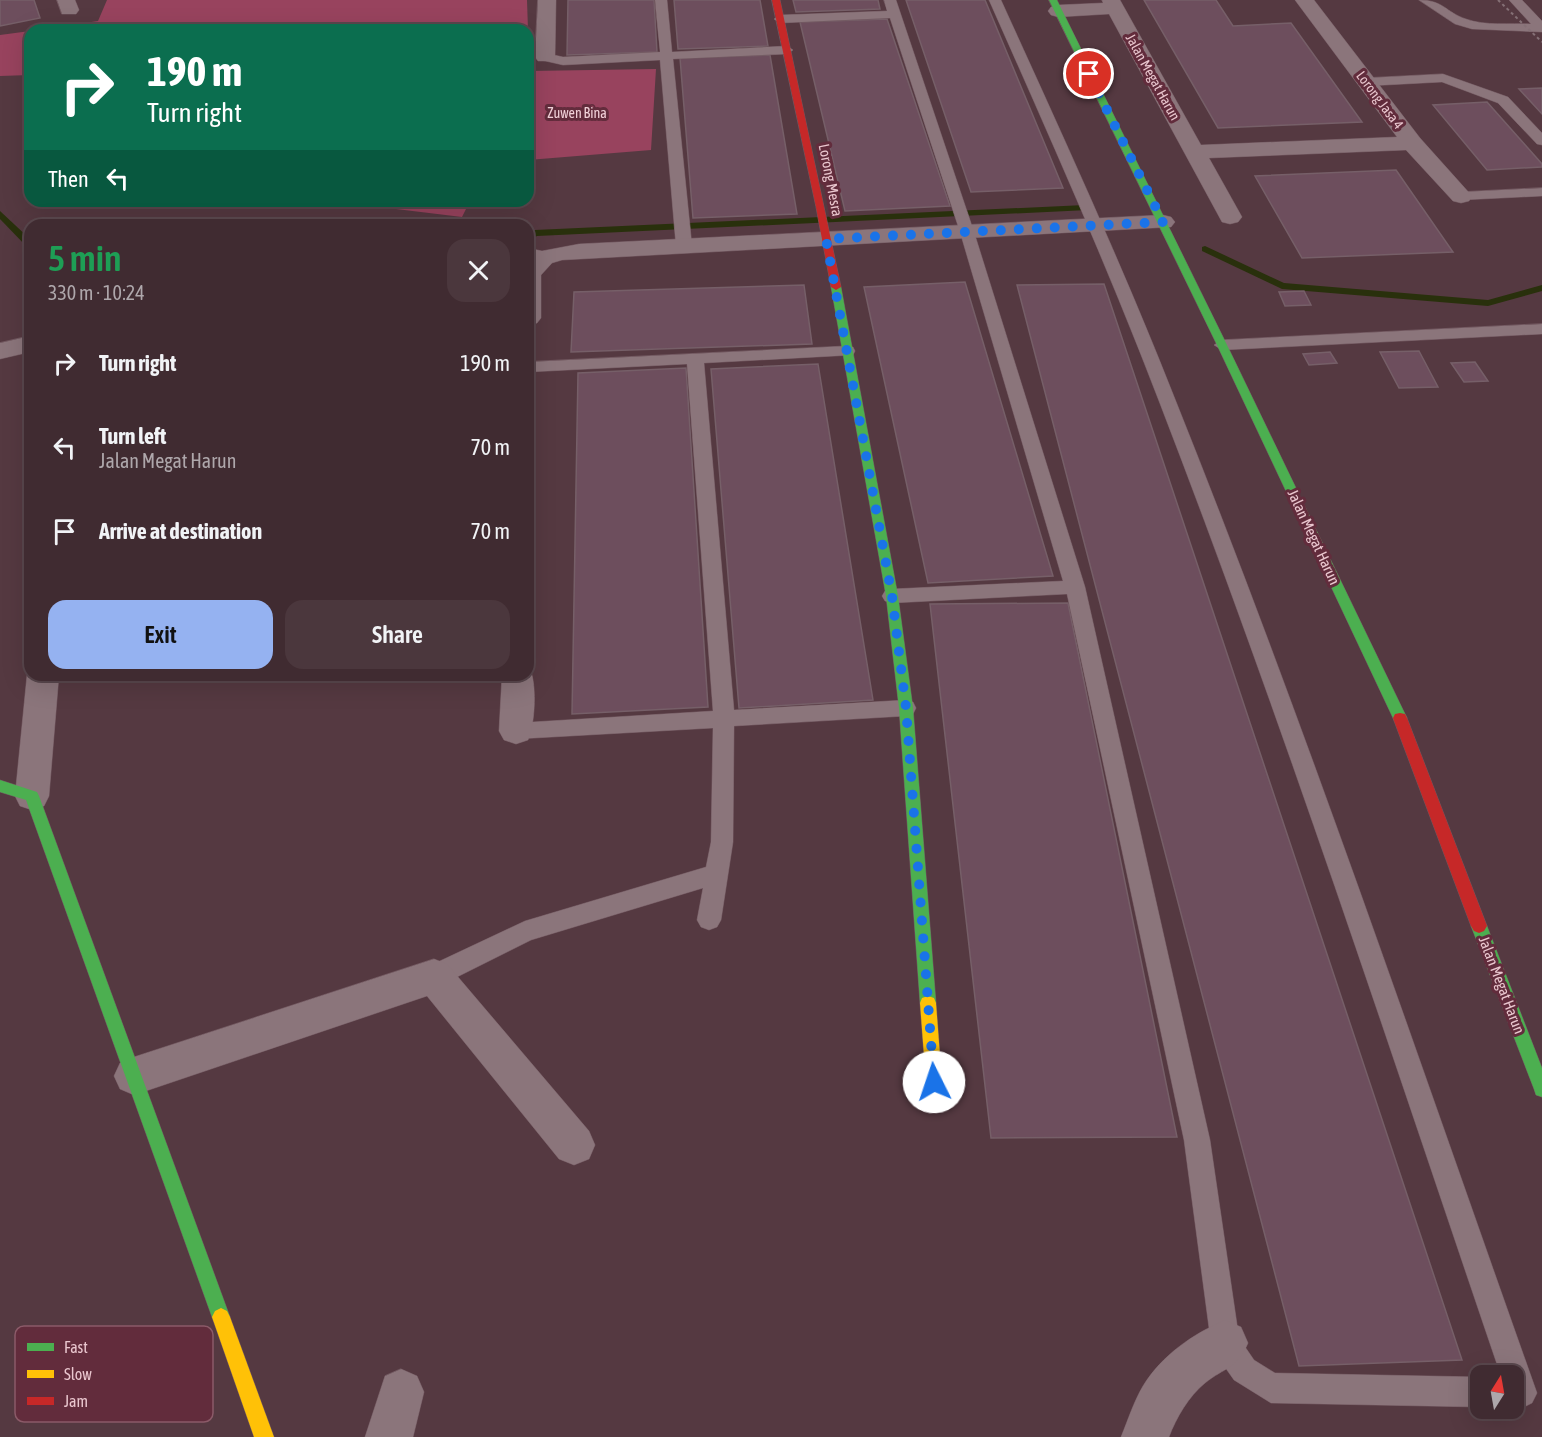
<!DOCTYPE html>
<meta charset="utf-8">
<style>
:root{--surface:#402b31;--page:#4b373d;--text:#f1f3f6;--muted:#aea7ab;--line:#59474d;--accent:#95b2f1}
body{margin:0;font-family:"Asap Condensed",sans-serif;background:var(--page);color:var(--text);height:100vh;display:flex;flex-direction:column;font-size:22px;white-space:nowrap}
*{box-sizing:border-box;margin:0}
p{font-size:20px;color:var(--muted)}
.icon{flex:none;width:33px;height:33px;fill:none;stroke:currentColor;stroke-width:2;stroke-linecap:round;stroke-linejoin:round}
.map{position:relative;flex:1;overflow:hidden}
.details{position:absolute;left:24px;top:219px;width:510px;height:462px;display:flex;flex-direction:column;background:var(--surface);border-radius:18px;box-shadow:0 6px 24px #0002,0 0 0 2px var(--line)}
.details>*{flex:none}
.guide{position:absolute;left:24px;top:24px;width:510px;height:183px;border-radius:18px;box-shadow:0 6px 24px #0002,0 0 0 2px var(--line);background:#0b6e4f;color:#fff;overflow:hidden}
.needle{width:39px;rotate:11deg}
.buttons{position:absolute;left:1470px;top:1365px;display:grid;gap:12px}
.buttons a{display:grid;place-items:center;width:54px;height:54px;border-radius:12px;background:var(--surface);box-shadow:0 6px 24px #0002,0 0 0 2px var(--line);font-size:30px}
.pin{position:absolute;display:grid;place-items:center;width:51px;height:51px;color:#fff;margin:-26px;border:3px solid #fff;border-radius:50%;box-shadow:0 2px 6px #0007}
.me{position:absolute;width:66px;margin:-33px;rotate:356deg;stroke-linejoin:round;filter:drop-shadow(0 0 4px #0008)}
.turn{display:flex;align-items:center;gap:21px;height:126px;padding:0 24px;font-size:27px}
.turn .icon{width:78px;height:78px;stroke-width:2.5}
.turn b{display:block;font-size:42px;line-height:51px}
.then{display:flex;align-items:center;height:57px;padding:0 24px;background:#0003;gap:12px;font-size:22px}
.round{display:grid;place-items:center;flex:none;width:63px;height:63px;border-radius:18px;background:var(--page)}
.headline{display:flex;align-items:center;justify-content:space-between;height:102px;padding:0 24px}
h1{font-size:36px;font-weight:600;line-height:45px;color:#1e9e55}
.action{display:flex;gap:12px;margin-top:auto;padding:12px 24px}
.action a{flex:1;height:69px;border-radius:18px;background:var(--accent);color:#111;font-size:24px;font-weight:600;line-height:69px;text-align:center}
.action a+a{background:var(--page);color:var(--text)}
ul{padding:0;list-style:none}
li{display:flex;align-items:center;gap:18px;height:84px;padding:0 24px}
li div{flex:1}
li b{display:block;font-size:22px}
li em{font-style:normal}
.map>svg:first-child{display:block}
.green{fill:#98435e}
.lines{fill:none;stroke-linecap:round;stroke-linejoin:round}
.stream{fill:#29300c;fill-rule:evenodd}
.building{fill:#6d4e5d;stroke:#765f68;stroke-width:1.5}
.lane-casing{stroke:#71575f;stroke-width:1}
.street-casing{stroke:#71575f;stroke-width:1}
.fast-casing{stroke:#71575f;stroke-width:1}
.slow-casing{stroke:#71575f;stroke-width:1}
.jam-casing{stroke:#71575f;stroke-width:1}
.lane{fill:#8b757b;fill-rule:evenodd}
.street{fill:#8b757b;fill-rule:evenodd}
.fast{fill:#4caf50;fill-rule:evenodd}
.slow{fill:#ffc107;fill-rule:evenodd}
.jam{fill:#c62828;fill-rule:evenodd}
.path-bridge{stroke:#857076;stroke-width:2;stroke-dasharray:3 3;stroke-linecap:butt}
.route{stroke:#1a73e8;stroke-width:10;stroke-dasharray:0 18}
.labels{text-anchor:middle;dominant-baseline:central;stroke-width:6;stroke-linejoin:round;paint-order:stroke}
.far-street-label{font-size:14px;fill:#eac7cf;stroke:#622c3c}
.far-park-label{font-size:14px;fill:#f2d2d9;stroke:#622c3c}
.street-label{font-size:15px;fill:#eac7cf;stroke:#622c3c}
.key{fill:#622c3c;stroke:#8b5a68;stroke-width:1.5}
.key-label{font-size:16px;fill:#eac7cf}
</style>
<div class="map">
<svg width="1542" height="1437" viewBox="0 0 1542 1437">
<rect width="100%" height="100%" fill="#553941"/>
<g class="green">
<path d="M107 0H527L528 30H37L98 21Z"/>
<path d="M30 31V75L0 76V35Z"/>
<path d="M528 48 529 71 656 69 651 150 528 160Z"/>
<path d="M330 201H470L462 217Z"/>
</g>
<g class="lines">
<g class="stream">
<path d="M1085 205 1090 208 1088 210 537 236 528 241V234L535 230Z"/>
<path d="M0 211 30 239V248L27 247 0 219Z"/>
<path d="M1205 246 1284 283 1488 300 1542 285V291L1488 306 1282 289 1202 251V247Z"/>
</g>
</g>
<g class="building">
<path d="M0 0H34L40 18 0 26Z"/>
<path d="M568 0H654L657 52 567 55Z"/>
<path d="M674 0H760L768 46 678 49Z"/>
<path d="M793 0H878L880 9 796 12Z"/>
<path d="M906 0H985L1063 188 971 192Z"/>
<path d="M1144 0H1216L1233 26 1291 23 1362 122 1218 128Z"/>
<path d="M887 19 950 206 845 211 800 22Z"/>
<path d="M770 55 797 214 693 218 680 58Z"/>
<path d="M1542 88V114L1519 89Z"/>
<path d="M1487 102 1542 164V167L1487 170 1433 105Z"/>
<path d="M1396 170 1453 252 1302 258 1255 176Z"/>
<path d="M965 282 1053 576 928 583 864 287Z"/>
<path d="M1104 284 1462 1360 1299 1366 1017 285Z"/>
<path d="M804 285 812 344 571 352 574 292Z"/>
<path d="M1304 291 1311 305 1285 306 1279 292Z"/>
<path d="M1419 351 1438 387 1399 388 1380 352Z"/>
<path d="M1330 352 1337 363 1309 365 1303 354Z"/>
<path d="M1475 362 1488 381 1464 382 1451 363Z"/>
<path d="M818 364 873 700 739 708 711 369Z"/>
<path d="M686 368 708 707 572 714 578 373Z"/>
<path d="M1068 603 1177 1137 991 1138 930 604Z"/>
</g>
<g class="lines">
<defs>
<g id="lane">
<path d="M655 0H667L672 52 787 46 793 50 787 54 673 59 692 246 684 251 676 246 660 60 563 65 541 60 539 57 545 53 563 57 660 52Z"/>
<path d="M884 0H896L974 232 1085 587 1210 1140 1239 1338 1254 1360 1275 1373 1480 1377V1407L1271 1403 1234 1380 1215 1353 1211 1343 1184 1140 1067 594 892 603 885 601 882 596 885 591 892 589 1063 581 960 232 890 18 780 23 774 19 780 15 887 11Z"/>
<path d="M989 0H1001C1061 132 1122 264 1175 399 1306 726 1419 1061 1537 1393L1532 1403 1522 1408 1514 1404V1376H1501C1390 1050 1283 722 1159 401 1107 265 1048 133 989 0Z"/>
<path d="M1419 0C1444 0 1445 12 1466 19 1485 26 1510 23 1531 24L1509 0H1522L1542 21V32L1472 29 1455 24Z"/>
<path d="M1443 74 1508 97 1542 133V145L1537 144 1498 103 1442 82 1366 86 1359 82 1366 78Z"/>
<path d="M1542 188V196L1461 200 1454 196 1461 192Z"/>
<path d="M1542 324V334L1222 350 1214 345 1222 340Z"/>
<path d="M847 346 853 347 855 351 853 355 704 363 734 710 906 700 913 702 916 708 913 714 906 716 734 726 733 842 721 920 717 927 709 930 701 927 697 920 703 888 531 940 443 984 434 987 425 984 422 976 425 968 525 921 706 867 711 842 713 728 516 739 509 737 505 731 509 725 516 723 713 711 687 364 528 372V362Z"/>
</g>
<g id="street">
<path d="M57 0H75L79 10 76 14H62Z"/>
<path d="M538 0H556L555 57 552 61H538L535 57Z"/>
<path d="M1102 0H1120L1201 145 1397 137 1295 0H1314L1420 138 1472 196 1469 201 1461 203 1453 201 1406 150 1209 158 1242 217 1238 222 1230 224 1222 222 1109 14 1058 17 1051 15 1048 11 1051 7 1058 5 1103 3Z"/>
<path d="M1163 215 1171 217 1175 222 1171 227 562 260 552 263 541 275V318L537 323 528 326V248L542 251 579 244Z"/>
<path d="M30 336V352L0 359V343Z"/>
<path d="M528 666C538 678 535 726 528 740L516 744 504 740 499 731 502 675H528Z"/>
<path d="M30 669V675H59L49 796 44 806 32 810 20 806 15 796 27 675Z"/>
<path d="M434 959 447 964 589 1131 595 1145 589 1159 574 1165 559 1159 427 996 134 1095 120 1089 114 1076 120 1063 134 1057Z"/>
<path d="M1225 1320 1241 1327 1248 1343C1237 1369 1225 1367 1205 1383 1189 1396 1176 1418 1169 1437H1121C1128 1420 1134 1401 1143 1386 1162 1355 1193 1334 1225 1320Z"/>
<path d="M401 1369 417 1376 424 1392 413 1437H365L385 1376Z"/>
</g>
<g id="fast">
<path d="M1049 0H1057L1227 345 1407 718 1405 722H1395L1393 718 1217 345Z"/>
<path d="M836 284 841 287 898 596 913 708 936 1003 934 1008 928 1010 922 1008 920 1003 899 708 886 596 831 287Z"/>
<path d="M0 780 37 792 39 796 230 1317 227 1323 221 1326 215 1323 212 1317 26 800 0 792Z"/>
<path d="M1479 919 1484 921 1487 926 1542 1068V1097L1536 1095 1534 1089 1471 926 1474 921Z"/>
</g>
<g id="slow">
<path d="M928 996 934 998 936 1003 942 1082 940 1087 934 1090 928 1087 926 1082 920 1003 922 998Z"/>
<path d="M221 1308 227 1311 230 1317 274 1437H254L212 1317 215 1311Z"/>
</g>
<g id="jam">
<path d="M772 0H780L841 287 836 290 831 287 816 207Z"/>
<path d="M1400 713 1405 714 1407 718 1487 926 1484 931 1479 933 1474 931 1471 926 1393 718 1395 714Z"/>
</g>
</defs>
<use href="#lane" class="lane-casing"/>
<use href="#street" class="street-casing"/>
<use href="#fast" class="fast-casing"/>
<use href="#slow" class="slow-casing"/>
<use href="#jam" class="jam-casing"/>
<use href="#lane" class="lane"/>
<use href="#street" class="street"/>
<use href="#fast" class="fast"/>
<use href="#slow" class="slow"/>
<use href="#jam" class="jam"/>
<path class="path-bridge" d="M1498 0 1542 42"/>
</g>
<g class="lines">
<path class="route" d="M934 1082 906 708 892 596 826 239 1163 222 1089 74"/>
</g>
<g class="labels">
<g class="far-street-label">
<text transform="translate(1153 77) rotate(61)">Jalan Megat Harun</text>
<text transform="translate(1380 100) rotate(53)">Lorong Jasa 4</text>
</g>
<g class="far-park-label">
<text x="577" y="113">Zuwen Bina</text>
</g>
<g class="street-label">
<text transform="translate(831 180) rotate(79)">Lorong Mesra</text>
<text transform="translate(1314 537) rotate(65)">Jalan Megat Harun</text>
<text transform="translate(1502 985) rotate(69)">Jalan Megat Harun</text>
</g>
</g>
<rect x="15" y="1326" width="198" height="96" rx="9" class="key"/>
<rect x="27" y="1343" width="27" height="8" fill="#4caf50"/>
<rect x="27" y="1370" width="27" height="8" fill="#ffc107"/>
<rect x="27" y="1397" width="27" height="8" fill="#c62828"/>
<g class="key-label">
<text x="64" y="1353">Fast</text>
<text x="64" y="1380">Slow</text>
<text x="64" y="1407">Jam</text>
</g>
</svg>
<div class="buttons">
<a><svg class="needle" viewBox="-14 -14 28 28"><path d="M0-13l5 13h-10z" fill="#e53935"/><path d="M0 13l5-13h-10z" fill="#aea7ab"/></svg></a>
</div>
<div class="pin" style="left:1089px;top:74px;background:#d93025"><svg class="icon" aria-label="arrive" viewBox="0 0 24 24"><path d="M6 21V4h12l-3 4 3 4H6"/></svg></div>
<svg class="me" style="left:934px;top:1082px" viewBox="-20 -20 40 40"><circle r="19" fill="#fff"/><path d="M0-13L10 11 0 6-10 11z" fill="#1a73e8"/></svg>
<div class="guide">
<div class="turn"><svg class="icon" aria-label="right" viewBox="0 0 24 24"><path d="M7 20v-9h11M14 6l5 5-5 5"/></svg><div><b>190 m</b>Turn right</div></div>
<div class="then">Then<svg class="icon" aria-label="left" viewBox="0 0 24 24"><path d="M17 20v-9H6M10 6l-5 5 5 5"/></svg></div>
</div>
<section class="details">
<div class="headline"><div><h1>5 min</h1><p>330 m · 10:24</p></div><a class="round"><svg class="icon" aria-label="close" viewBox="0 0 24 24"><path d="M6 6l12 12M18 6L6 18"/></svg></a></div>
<ul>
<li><svg class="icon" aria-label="right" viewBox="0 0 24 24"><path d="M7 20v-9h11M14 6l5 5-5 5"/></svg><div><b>Turn right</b></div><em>190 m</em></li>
<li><svg class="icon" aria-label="left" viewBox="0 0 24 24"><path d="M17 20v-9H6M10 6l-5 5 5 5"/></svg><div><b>Turn left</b><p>Jalan Megat Harun</p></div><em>70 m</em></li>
<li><svg class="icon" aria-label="arrive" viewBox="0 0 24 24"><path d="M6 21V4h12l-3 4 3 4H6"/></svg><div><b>Arrive at destination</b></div><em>70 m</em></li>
</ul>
<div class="action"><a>Exit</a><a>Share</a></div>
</section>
</div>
